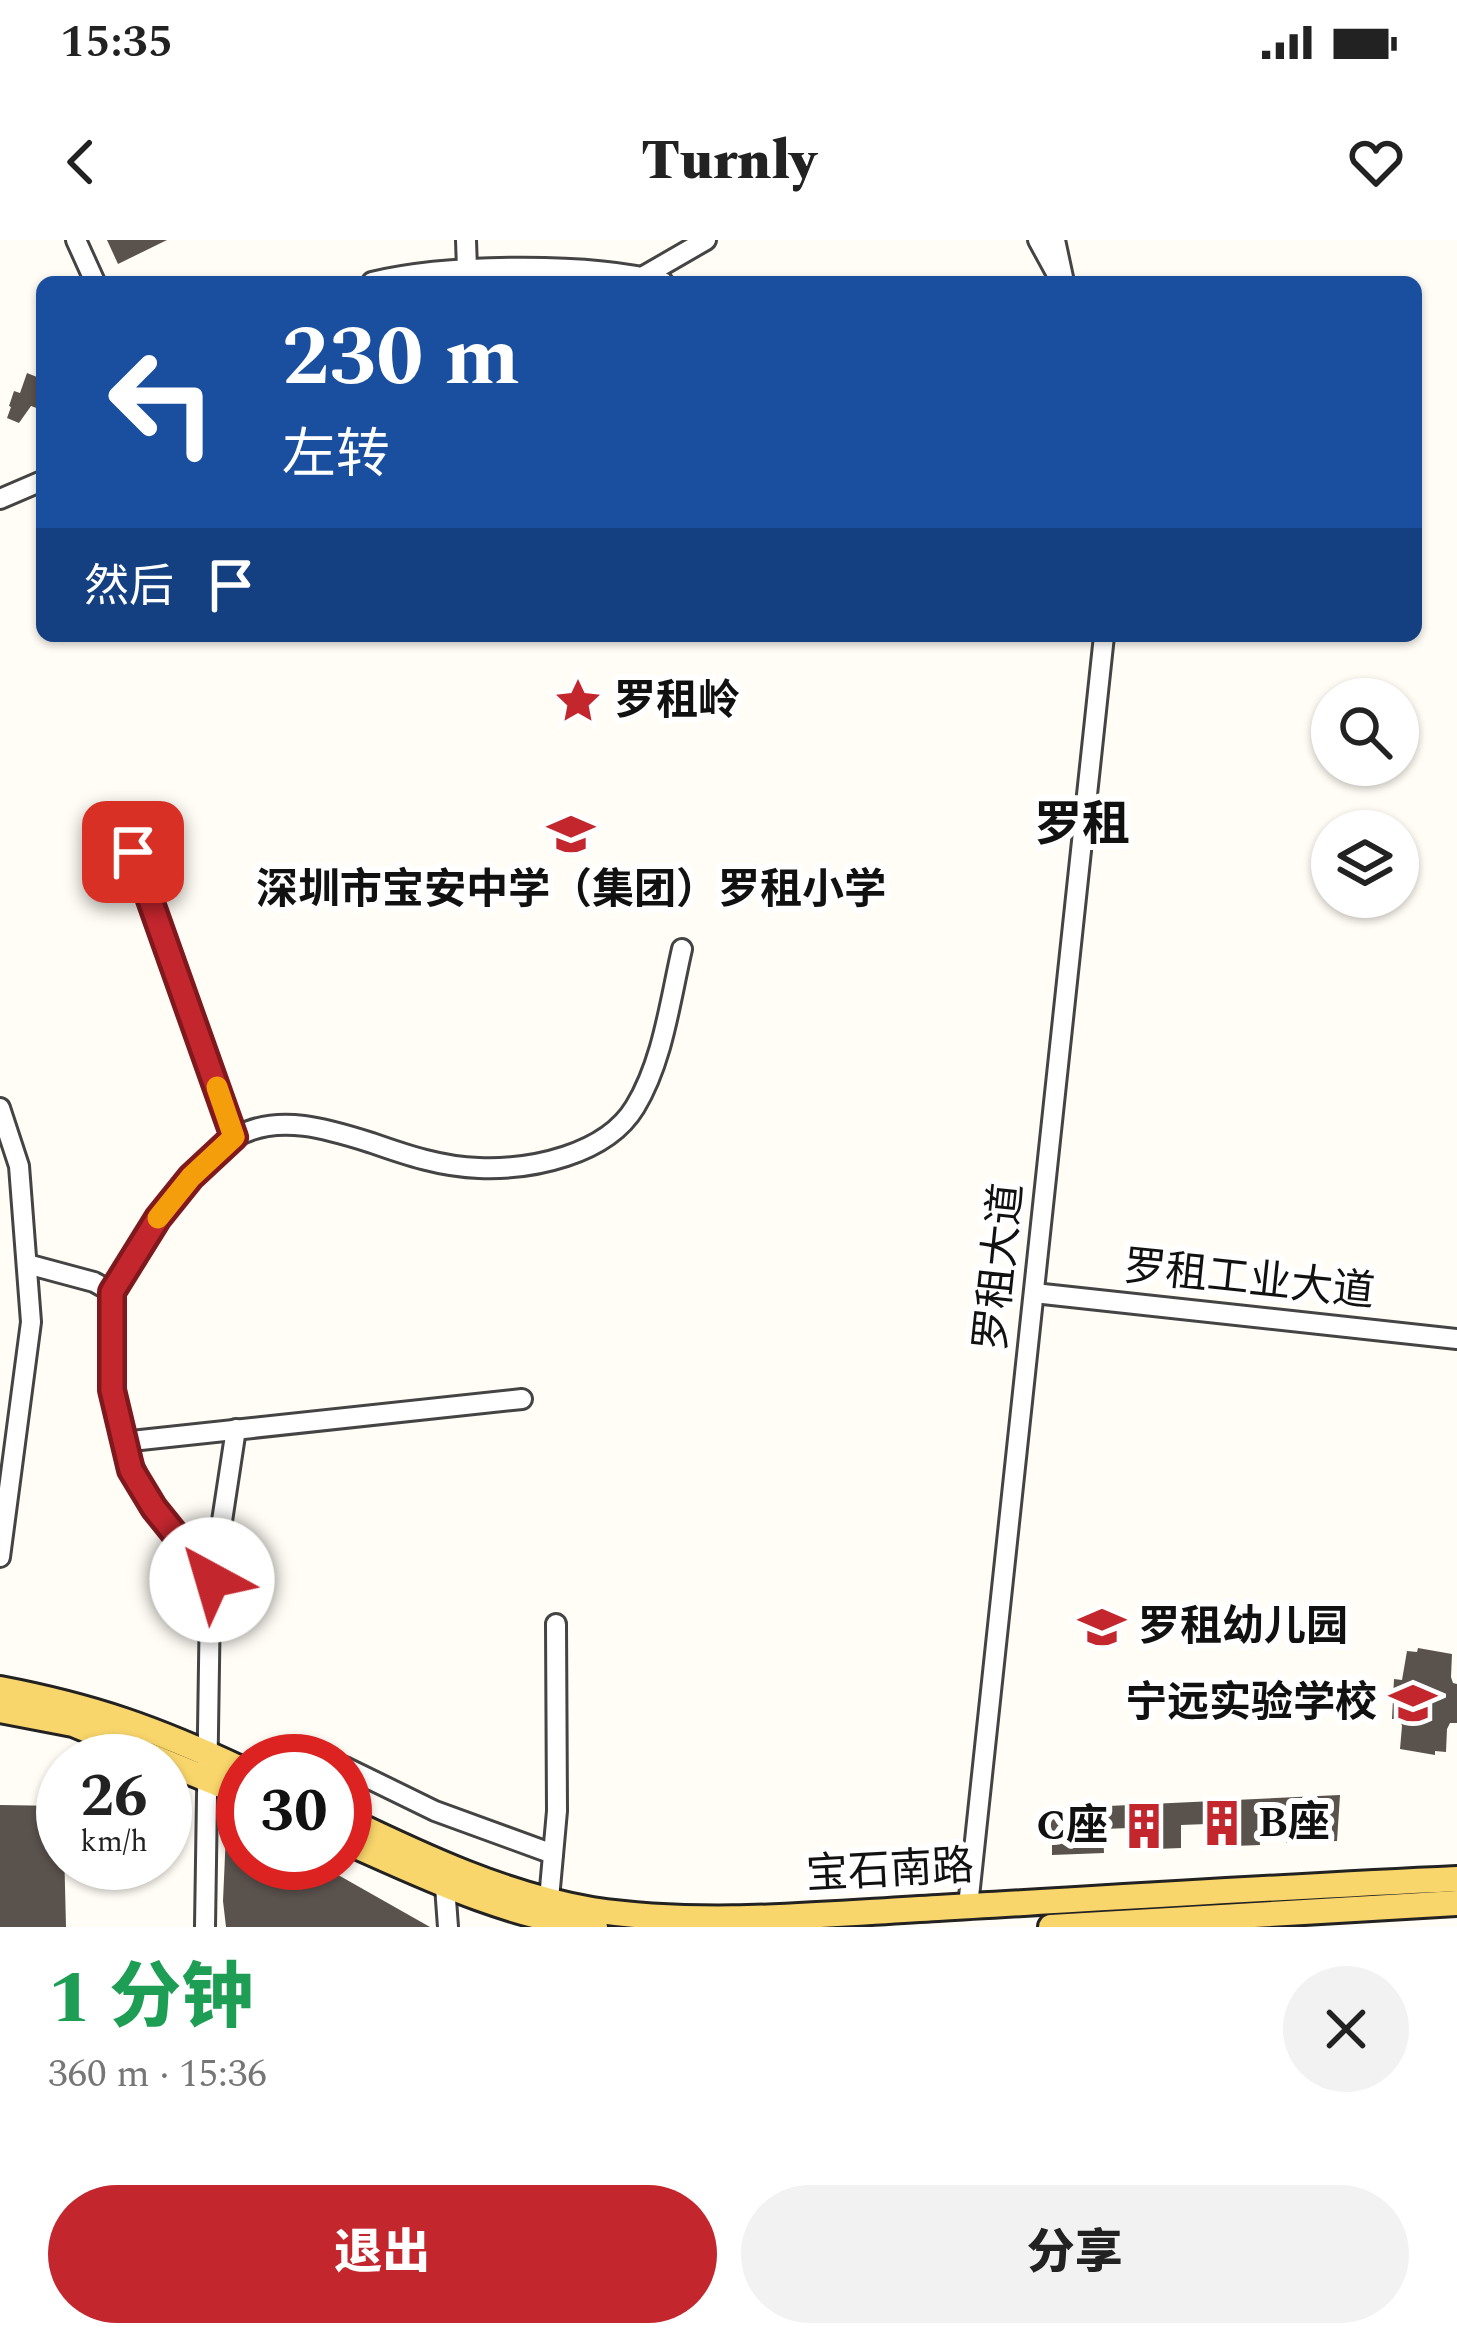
<!DOCTYPE html>
<html lang="zh">
<meta charset="utf-8">
<style>
:root{--surface:#fff;--page:#f2f2f2;--text:#222;--muted:#767676;--accent:#c4262e}
body{margin:0;font-family:Spectral,"Noto Sans SC",serif;background:var(--page);color:var(--text);height:100vh;display:flex;flex-direction:column;font-size:45px;white-space:nowrap}
*{box-sizing:border-box;margin:0}
p{font-size:39px;color:var(--muted)}
.icon{flex:none;width:66px;height:66px;fill:none;stroke:currentColor;stroke-width:2;stroke-linecap:round;stroke-linejoin:round}
.map{position:relative;height:1687px;overflow:hidden}
.side{display:flex;flex-direction:column;background:var(--surface);flex:1}
.side>*{flex:none}
.guide{position:absolute;left:36px;top:36px;width:1386px;height:366px;border-radius:18px;box-shadow:0 3px 9px #0004;background:#1a4fa0;color:#fff;overflow:hidden}
.fabs{position:absolute;left:1311px;top:438px;display:grid;gap:24px}
.fabs a{display:grid;place-items:center;width:108px;height:108px;border-radius:50%;background:var(--surface);box-shadow:0 3px 9px #0004;font-size:60px}
.speed{position:absolute;left:36px;top:1494px;display:flex;gap:24px;font-size:60px;font-weight:700;text-align:center}
.speed>*{display:grid;place-content:center;width:156px;height:156px;border-radius:50%;background:var(--surface);box-shadow:0 3px 9px #0004;line-height:1}
.speed small{font-size:30px;font-weight:400}
.speed .limit{border:18px solid #d22;background:#fff;color:#111}
.pin{position:absolute;display:grid;place-items:center;width:102px;height:102px;color:#fff;margin:-51px;border-radius:24px;box-shadow:0 6px 18px #0006}
.me{position:absolute;width:132px;margin:-66px;rotate:321deg;stroke-linejoin:round;filter:drop-shadow(0 0 9px #0008)}
.turn{display:flex;align-items:center;gap:42px;height:252px;padding:0 48px;font-size:54px}
.turn .icon{width:156px;height:156px;stroke-width:2.5}
.turn b{display:block;font-size:84px;line-height:102px}
.then{display:flex;align-items:center;height:114px;padding:0 48px;background:#0003;gap:24px;font-size:45px}
.round{display:grid;place-items:center;flex:none;width:126px;height:126px;border-radius:63px;background:var(--page)}
.overview{display:flex;align-items:center;justify-content:space-between;height:204px;padding:0 48px}
h1{font-size:72px;font-weight:800;line-height:90px;color:#1e9e55}
.primary-button{display:flex;gap:24px;margin-top:auto;padding:24px 48px}
.primary-button a{flex:1;height:138px;border-radius:72px;background:var(--accent);color:#fff;font-size:48px;font-weight:800;line-height:138px;text-align:center}
.primary-button a+a{background:var(--page);color:var(--text)}
.status{display:flex;justify-content:space-between;align-items:center;height:84px;padding:0 60px;background:var(--surface);direction:ltr}
.status svg{height:33px;fill:currentColor}
header{display:flex;justify-content:space-between;align-items:center;height:156px;padding:0 48px;background:var(--surface);font-size:54px;font-weight:800}
.map>svg:first-child{display:block}
.building{fill:#5a524d}
.lines{fill:none;stroke-linecap:round;stroke-linejoin:round}
.minor-casing{stroke:#444;stroke-width:24}
.major-casing{stroke:#222;stroke-width:30}
.minor{stroke:#fff;stroke-width:18}
.major{stroke:#f9d66b;stroke-width:24}
.route-casing{stroke:#7f191e;stroke-width:30}
.route{stroke:#c4262e;stroke-width:21}
.slow{stroke:#f59e0b;stroke-width:21}
.labels{text-anchor:middle;dominant-baseline:central;stroke-width:12;stroke-linejoin:round;paint-order:stroke}
.poi-label{font-size:42px;font-weight:bold;fill:#111;stroke:#fff;text-anchor:start}
.street-label{font-size:42px;fill:#111;stroke:#fff}
.quarter-label{font-size:48px;font-weight:bold;fill:#111;stroke:#fff}
</style>
<div class="status"><b>15:35</b><svg viewBox="0 0 49 12"><path d="M0 12V9h3v3zM5 12V6h3v6zM10 12V3h3v9zM15 12V0h3v12zM26 1h20v11H26zM47 4h2v5h-2z"/></svg></div>
<header><svg class="icon" aria-label="back" viewBox="0 0 24 24"><path d="M15 5l-7 7 7 7"/></svg>Turnly<svg class="icon" aria-label="heart" viewBox="0 0 24 24"><path d="M12 20l-8-8c-3-5 5-10 8-4 3-6 11-1 8 4z"/></svg></header>
<div class="map">
<svg width="1457" height="1687" viewBox="0 0 1457 1687">
<rect width="100%" height="100%" fill="#fffdf5"/>
<g class="building">
<path d="M107 0H167L118 24Z"/>
<path d="M27 133 42 139V170L31 166 19 183 7 178 11 167 9 166 14 151 20 153Z"/>
<path d="M1418 1408 1452 1414 1451 1437 1453 1443 1457 1444V1483H1450L1447 1489 1446 1512 1435 1511V1515L1400 1509 1402 1486 1400 1479H1392L1394 1439 1402 1440 1407 1411 1417 1412Z"/>
<path d="M1340 1555 1337 1601 1286 1603 1285 1581 1258 1582 1260 1605 1208 1607 1207 1584 1181 1585V1608L1130 1610 1129 1588 1103 1589 1104 1613 1052 1615V1591H1047L1045 1569Z"/>
<path d="M0 1565 63 1566 66 1687H0Z"/>
<path d="M226 1593 243 1594V1623H317L430 1687H226L223 1661Z"/>
</g>
<g class="lines">
<defs>
<g id="minor">
<path d="M76 0 95 42"/>
<path d="M466 0 467 29"/>
<path d="M1038 0 1061 42"/>
<path d="M1055 0 1064 42"/>
<path d="M642 37 706 0"/>
<path d="M372 42C446 24 590 22 663 42"/>
<path d="M0 259 42 241"/>
<path d="M133 612 234 897"/>
<path d="M0 868 19 926 31 1082 0 1317"/>
<path d="M27 1024 94 1042 112 1052C114 1085 108 1121 113 1154 123 1235 163 1279 212 1340"/>
<path d="M112 1052C142 1003 187 924 238 896 279 873 331 890 372 903 406 915 442 927 479 928 531 930 606 915 635 867 663 821 670 761 682 709"/>
<path d="M1034 1053 1457 1099"/>
<path d="M122 1202 522 1159"/>
<path d="M331 1520 332 1521"/>
<path d="M345 1527 435 1571 553 1614"/>
<path d="M445 1646 448 1687"/>
<path d="M549 1659 557 1571 556 1384"/>
<path d="M968 1666 1104 396"/>
<path d="M205 1687 210 1360 236 1189"/>
</g>
<g id="major">
<path d="M0 1449C94 1467 156 1489 243 1530"/>
<path d="M0 1470 73 1484 243 1554"/>
<path d="M345 1579C424 1617 505 1655 592 1670 705 1687 824 1674 938 1668 1111 1658 1284 1647 1457 1639"/>
<path d="M345 1601C426 1637 506 1676 595 1687"/>
<path d="M1051 1687 1457 1663"/>
</g>
</defs>
<use href="#minor" class="minor-casing"/>
<use href="#major" class="major-casing"/>
<use href="#minor" class="minor"/>
<use href="#major" class="major"/>
</g>
<g class="lines">
<defs>
<path id="route" d="M133 612 234 897 191 937 158 978 112 1052V1150L131 1230 154 1268 212 1340"/>
</defs>
<use href="#route" class="route-casing"/>
<use href="#route" class="route"/>
<path class="slow" d="M158 978 191 937 234 897 217 847"/>
</g>
<defs>
<symbol id="sight-bare" viewBox="-9 -9 18 18"><path d="M0-6L1.8-2.2L6-1.7L2.9 1.2L3.7 5.4L0 3.3L-3.7 5.4L-2.9 1.2L-6-1.7L-1.8-2.2Z" fill="#c4262e" stroke="#fff" stroke-width="2.5" paint-order="stroke"/></symbol>
<symbol id="school-bare" viewBox="-9 -9 18 18"><path d="M0-5L7-2L0 1L-7-2ZM-4 1L0 2.5L4 1V4Q0 6-4 4Z" fill="#c4262e" stroke="#fff" stroke-width="2.5" paint-order="stroke"/></symbol>
<symbol id="building-bare" viewBox="-9 -9 18 18"><path d="M-4-6H4V6H1V3H-1V6H-4ZM-2.5-4.3h1.7v1.8h-1.7ZM.8-4.3h1.7v1.8H.8ZM-2.5-1h1.7V.8h-1.7ZM.8-1h1.7V.8H.8Z" fill="#c4262e" stroke="#fff" stroke-width="2.5" paint-order="stroke"/></symbol>
</defs>
<g fill-rule="evenodd">
<use href="#sight-bare" x="545" y="428" width="66" height="66"/>
<use href="#school-bare" x="538" y="561" width="66" height="66"/>
<use href="#school-bare" x="1069" y="1354" width="66" height="66"/>
<use href="#school-bare" x="1380" y="1430" width="66" height="66"/>
<use href="#building-bare" x="1189" y="1550" width="66" height="66"/>
<use href="#building-bare" x="1111" y="1553" width="66" height="66"/>
</g>
<g class="labels">
<g class="poi-label">
<text x="614" y="461">罗租岭</text>
<text x="571" y="650" text-anchor="middle">深圳市宝安中学（集团）罗租小学</text>
<text x="1138" y="1387">罗租幼儿园</text>
<text x="1377" y="1463" text-anchor="end">宁远实验学校</text>
<text x="1258" y="1583">B座</text>
<text x="1108" y="1586" text-anchor="end">C座</text>
</g>
<g class="street-label">
<text transform="translate(1000 1027) rotate(-84)">罗租大道</text>
<text transform="translate(1249 1040) rotate(6)">罗租工业大道</text>
<text transform="translate(890 1631) rotate(-3)">宝石南路</text>
</g>
<g class="quarter-label">
<text x="1082" y="585">罗租</text>
</g>
</g>
</svg>
<div class="fabs">
<a><svg class="icon" aria-label="search" viewBox="0 0 24 24"><circle cx="10" cy="10" r="6"/><path d="M15 15l6 6"/></svg></a>
<a><svg class="icon" aria-label="layers" viewBox="0 0 24 24"><path d="M12 4l9 5-9 5-9-5zM3 14l9 5 9-5"/></svg></a>
</div>
<div class="speed"><div>26<small>km/h</small></div><div class="limit">30</div></div>
<div class="pin" style="left:133px;top:612px;background:#d93025"><svg class="icon" aria-label="arrive" viewBox="0 0 24 24"><path d="M6 21V4h12l-3 4 3 4H6"/></svg></div>
<svg class="me" style="left:212px;top:1340px" viewBox="-20 -20 40 40"><circle r="19" fill="#fff"/><path d="M0-13L10 11 0 6-10 11z" fill="#c4262e"/></svg>
<div class="guide">
<div class="turn"><svg class="icon" aria-label="left" viewBox="0 0 24 24"><path d="M17 20v-9H6M10 6l-5 5 5 5"/></svg><div><b>230 m</b>左转</div></div>
<div class="then">然后<svg class="icon" aria-label="arrive" viewBox="0 0 24 24"><path d="M6 21V4h12l-3 4 3 4H6"/></svg></div>
</div>
</div>
<section class="side">
<div class="overview"><div><h1>1 分钟</h1><p>360 m · 15:36</p></div><a class="round"><svg class="icon" aria-label="close" viewBox="0 0 24 24"><path d="M6 6l12 12M18 6L6 18"/></svg></a></div>
<div class="primary-button"><a>退出</a><a>分享</a></div>
</section>
